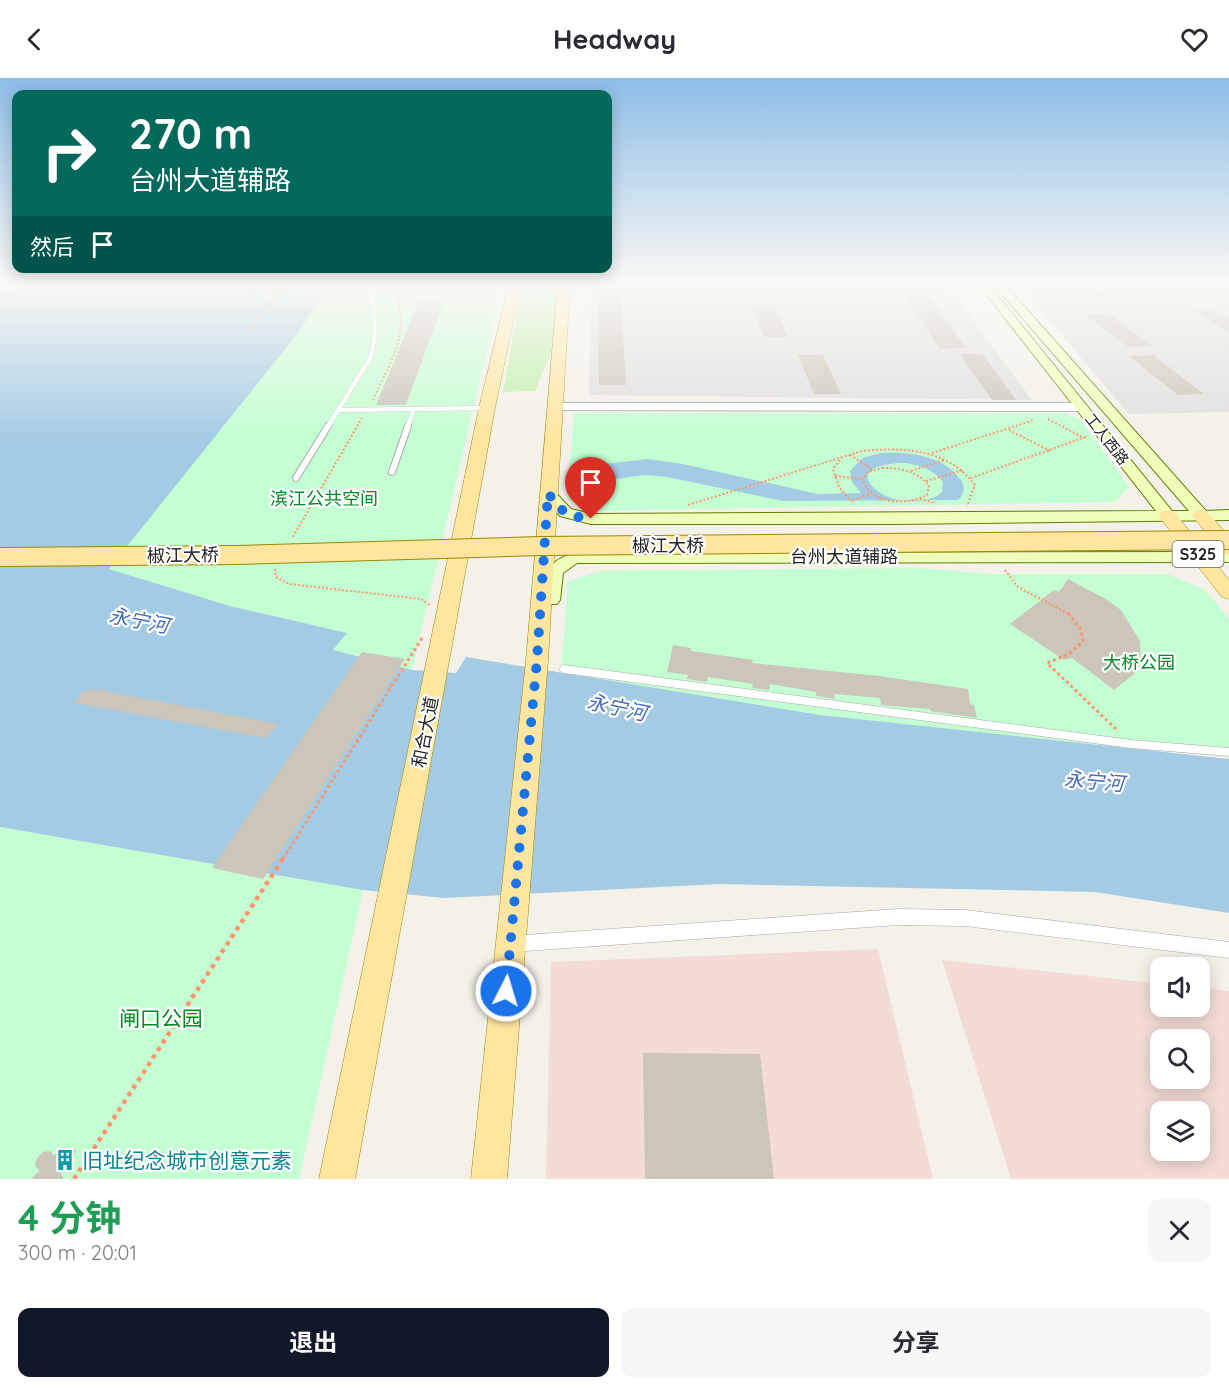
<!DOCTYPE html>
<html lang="zh">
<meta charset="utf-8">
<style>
:root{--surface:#fff;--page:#f7f7f7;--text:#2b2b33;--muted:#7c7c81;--accent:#111827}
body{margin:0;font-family:Quicksand,"Noto Sans SC",sans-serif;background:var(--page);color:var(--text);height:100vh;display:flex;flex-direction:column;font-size:22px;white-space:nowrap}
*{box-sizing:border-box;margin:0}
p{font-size:20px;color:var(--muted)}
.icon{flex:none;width:33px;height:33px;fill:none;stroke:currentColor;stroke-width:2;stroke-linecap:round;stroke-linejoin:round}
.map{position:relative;height:1101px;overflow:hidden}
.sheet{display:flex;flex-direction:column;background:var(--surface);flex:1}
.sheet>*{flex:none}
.guide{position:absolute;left:12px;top:12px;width:600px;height:183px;border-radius:12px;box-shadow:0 3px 15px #0003;background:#00695c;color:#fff;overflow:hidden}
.controls{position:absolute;left:1150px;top:879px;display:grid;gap:12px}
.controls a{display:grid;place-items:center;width:60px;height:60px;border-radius:12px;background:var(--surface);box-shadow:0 3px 15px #0003;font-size:30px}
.pin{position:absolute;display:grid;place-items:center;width:51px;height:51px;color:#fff;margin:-62px -26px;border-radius:50% 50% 50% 0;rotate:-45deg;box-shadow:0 0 6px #0007}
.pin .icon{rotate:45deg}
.me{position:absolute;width:66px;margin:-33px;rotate:5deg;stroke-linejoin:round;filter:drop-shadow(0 0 4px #0008)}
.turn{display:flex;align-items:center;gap:21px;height:126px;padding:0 18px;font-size:27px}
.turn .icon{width:78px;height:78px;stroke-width:2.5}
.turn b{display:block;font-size:42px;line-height:51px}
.then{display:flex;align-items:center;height:57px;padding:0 18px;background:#0003;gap:12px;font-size:22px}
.round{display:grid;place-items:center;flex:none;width:63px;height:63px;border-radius:12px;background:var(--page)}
.summary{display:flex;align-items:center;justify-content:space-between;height:102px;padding:0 18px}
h1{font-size:36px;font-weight:700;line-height:45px;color:#1e9e55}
.button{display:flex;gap:12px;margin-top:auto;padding:12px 18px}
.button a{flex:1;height:69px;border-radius:12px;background:var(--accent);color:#fff;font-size:24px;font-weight:700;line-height:69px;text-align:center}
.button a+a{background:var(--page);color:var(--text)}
header{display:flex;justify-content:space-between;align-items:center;height:78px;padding:0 18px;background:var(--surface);font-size:27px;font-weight:700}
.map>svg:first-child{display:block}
.residential{fill:#e0dfdf}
.commercial{fill:#f4dcd6;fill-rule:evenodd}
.grass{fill:#c0f0aa}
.park{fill:#c3ffd2}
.water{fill:#a4cbe4;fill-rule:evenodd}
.building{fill:#cbc5ba}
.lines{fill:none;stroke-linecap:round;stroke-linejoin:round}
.service-far2-casing{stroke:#a9a9a9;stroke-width:5}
.service-far1-casing{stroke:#a9a9a9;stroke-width:8}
.service-casing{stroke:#a9a9a9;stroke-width:9}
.minor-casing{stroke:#a9a9a9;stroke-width:1}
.tertiary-casing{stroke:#a9a9a9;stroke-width:2}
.secondary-casing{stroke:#5d8100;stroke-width:2}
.primary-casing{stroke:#9f8600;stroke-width:1}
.path-far2{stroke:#ff956c;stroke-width:2;stroke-dasharray:2 2;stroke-linecap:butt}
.path-far1{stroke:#ff956c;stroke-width:3;stroke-dasharray:3 3;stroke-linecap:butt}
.path{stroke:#ff956c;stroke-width:4.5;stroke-dasharray:4.5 4.5;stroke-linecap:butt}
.service-far2{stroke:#fff;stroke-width:4.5}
.service-far1{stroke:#fff;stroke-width:6}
.service{stroke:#fff;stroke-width:8}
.minor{fill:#fff;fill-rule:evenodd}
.tertiary{fill:#fff;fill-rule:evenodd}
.secondary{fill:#efffb9;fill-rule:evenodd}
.primary{fill:#ffe6a0;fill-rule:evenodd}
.primary-bridge-casing{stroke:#9f8600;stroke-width:20;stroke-linecap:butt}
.primary-bridge{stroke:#ffe6a0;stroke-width:18}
.route{stroke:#1a73e8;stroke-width:10;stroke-dasharray:0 18}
.labels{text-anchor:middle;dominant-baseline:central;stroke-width:4.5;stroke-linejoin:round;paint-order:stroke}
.far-street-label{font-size:15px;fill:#222;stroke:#fff}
.shield{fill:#fff;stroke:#646464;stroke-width:1.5}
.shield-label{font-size:16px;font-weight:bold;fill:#222}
.park-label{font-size:18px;fill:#028924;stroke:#fff}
.street-label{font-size:18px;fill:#222;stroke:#fff}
.water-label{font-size:20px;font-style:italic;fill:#436bbc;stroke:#fff}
.near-park-label{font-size:21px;fill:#028924;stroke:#fff}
.near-culture-label{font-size:21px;fill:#0d838f;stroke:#fff;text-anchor:start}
</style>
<header><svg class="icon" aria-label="back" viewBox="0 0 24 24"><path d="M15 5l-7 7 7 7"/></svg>Headway<svg class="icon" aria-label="heart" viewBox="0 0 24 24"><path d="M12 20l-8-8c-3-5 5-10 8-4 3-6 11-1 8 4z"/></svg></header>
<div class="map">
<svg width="1229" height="1101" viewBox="0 0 1229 1101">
<rect width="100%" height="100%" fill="#f3f1e8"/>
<g class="residential">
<path d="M592 207H946L1032 322 589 317Z"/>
<path d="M1019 207H1229V334L1129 336Z"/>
</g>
<g class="commercial">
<path d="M878 871 933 1101H546L551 884Z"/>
<path d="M942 882 1161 906V928H1200V910L1229 913V1101H1011ZM1161 962H1200V1000H1161ZM1161 1034H1200V1072H1161Z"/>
</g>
<path class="grass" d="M522 207H557L552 272 535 313 503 314Z"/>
<g class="park">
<path d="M329 207H502L412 592 333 572 346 555 230 528 109 491 298 255Z"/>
<path d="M574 335H1064L1080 341 1129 409 1115 424 596 433 567 421Z"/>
<path d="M917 490 992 496H1168L1205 512 1229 541V679L926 650 820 637 561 595 568 503 602 493Z"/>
<path d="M0 749 363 812 299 1101H0Z"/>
</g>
<g class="water">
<path d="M0 207H329L298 255 109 491 230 528 347 555 333 572 412 592 456 595 466 579 820 637 1229 681V835L1095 814 719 806 444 820 363 812 0 749Z"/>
<path d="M881 375C908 374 943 377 960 401 966 409 965 415 958 422L783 423 667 399 645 397 607 402 596 387 648 381 683 386 818 416 861 415 852 404 850 393 862 380ZM906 385C920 387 934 392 943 404L942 414C926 429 887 425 873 409 853 389 893 384 906 385Z"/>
</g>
<g class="building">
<path d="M599 207H620L626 307H599L598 227H601Z"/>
<path d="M1066 207H1088L1106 220 1084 221Z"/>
<path d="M904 217H928L966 270 940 271Z"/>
<path d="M418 225H443L406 327H376Z"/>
<path d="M752 227H774L788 259H764Z"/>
<path d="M1215 231 1229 240V255L1193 232Z"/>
<path d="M1108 235 1152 268 1128 269 1086 237Z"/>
<path d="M960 276H982L1016 322H992Z"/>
<path d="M798 277H823L841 316H814Z"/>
<path d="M1153 277 1204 316 1178 317 1129 278Z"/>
<path d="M1068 501 1106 521 1121 532 1140 563 1141 586 1134 596 1114 612 1072 580 1064 582 1010 546 1054 512 1059 514Z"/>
<path d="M673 567 691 570V573L753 582 752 585 879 598 968 611 970 626 974 627 977 640 930 633V631L881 627 880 620 834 616 835 621 816 618V614L770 606 769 612 752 610 753 606 708 599 707 604 687 601 688 597 667 594Z"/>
<path d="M362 574 405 581 263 801 212 790Z"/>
<path d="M90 612H99L279 646 266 660 74 625 82 615Z"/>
<path d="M643 975 760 976 774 1101H645Z"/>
<path d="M76 1071 72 1084 60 1095 64 1101H31L39 1093 35 1087 37 1080 43 1074 50 1073 53 1077Z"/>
</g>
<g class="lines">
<defs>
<g id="service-far2">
<path d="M339 332 487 330"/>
<path d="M327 350 371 279 375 258 373 219 380 207"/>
<path d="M407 350 414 331"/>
</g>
<g id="service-far1">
<path d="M392 394 408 348"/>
<path d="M296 400 328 348"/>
</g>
<path id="service" d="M564 591 1131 666 1229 674"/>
<path id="minor" d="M898 831 965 832 1229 864V880L965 848 898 847 511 874 504 872 502 866 504 860 511 858Z"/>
<path id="tertiary" d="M555 325H1082L1088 329 1082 333 551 332 549 329Z"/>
<g id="secondary">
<path d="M979 207H989L1172 433H1189L994 207H1005L1206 433 1229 432V442L898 446H591L560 438 541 415 543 412H553L571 431 591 436 1156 433Z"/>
<path d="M1229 474V484L577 485 563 495 560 522 557 526H545C542 521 543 518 543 512 545 491 554 480 575 475Z"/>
</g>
<g id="primary">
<path d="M509 207H521L495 330 355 1101H319L479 330Z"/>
<path d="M558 207H570L548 582 507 1101H471L526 582Z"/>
<path d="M1167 432 1173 433 1229 502V521L1222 519 1158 437 1161 433Z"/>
<path d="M1201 432 1207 433 1229 459V477L1222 475 1192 437 1195 433Z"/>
</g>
</defs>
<use href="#service-far2" class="service-far2-casing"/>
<use href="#service-far1" class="service-far1-casing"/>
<use href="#service" class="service-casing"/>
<use href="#minor" class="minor-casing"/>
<use href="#tertiary" class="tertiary-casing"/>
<use href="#secondary" class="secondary-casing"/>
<use href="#primary" class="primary-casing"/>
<g class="path-far2">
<path d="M249 252 283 207"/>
<path d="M373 322C383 299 398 275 401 250 402 235 395 221 401 207"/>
<path d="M1048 341 1084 360"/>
<path d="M1009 352 1050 373"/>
<path d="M932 375 1034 342"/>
<path d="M850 377 873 392"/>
<path d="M840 382 833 391 839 409 851 423"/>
<path d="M882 390C901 390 916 393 929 407L927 417C904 428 873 427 862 401L868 394Z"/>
<path d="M911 393 944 382"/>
<path d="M835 398 862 401"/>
<path d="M971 400 1088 358"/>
<path d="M926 403 964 392"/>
<path d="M920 421 935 425"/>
<path d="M852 423 871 415"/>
<path d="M688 427 862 373C904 369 948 371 975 407L967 428"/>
<path d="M293 459 362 340"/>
<path d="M275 491 276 499 289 506 421 521 430 527"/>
<path d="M1005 492 1018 509 1069 536"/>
</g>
<g class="path-far1">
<path d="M1068 535 1080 550 1083 563 1069 576 1047 585 1117 652"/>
<path d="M283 781 422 560"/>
</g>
<path class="path" d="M74 1101 284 779"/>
<use href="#service-far2" class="service-far2"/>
<use href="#service-far1" class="service-far1"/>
<use href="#service" class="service"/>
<use href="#minor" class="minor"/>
<use href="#tertiary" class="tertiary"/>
<use href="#secondary" class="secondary"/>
<use href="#primary" class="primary"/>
<defs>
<path id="primary-bridge" d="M0 479 236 477 540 468 1229 462"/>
</defs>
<use href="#primary-bridge" class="primary-bridge-casing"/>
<use href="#primary-bridge" class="primary-bridge"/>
</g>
<linearGradient id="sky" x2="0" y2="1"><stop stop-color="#8dbde6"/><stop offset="0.57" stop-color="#faf9f5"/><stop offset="1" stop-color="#faf9f5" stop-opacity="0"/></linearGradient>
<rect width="1229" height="361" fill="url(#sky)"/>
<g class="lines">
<path class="route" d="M506 913 537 582 548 415C562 435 567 438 591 441"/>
</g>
<defs>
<symbol id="building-bare" viewBox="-9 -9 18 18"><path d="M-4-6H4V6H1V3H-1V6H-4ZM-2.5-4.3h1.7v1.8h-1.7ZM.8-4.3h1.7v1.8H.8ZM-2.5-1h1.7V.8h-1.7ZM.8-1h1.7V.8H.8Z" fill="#0f9aa8" stroke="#fff" stroke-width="2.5" paint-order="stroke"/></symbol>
</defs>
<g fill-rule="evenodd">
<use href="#building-bare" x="50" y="1067" width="30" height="30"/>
</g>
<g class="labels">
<g class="far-street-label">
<text transform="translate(1107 361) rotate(52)">工人西路</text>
</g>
<rect class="shield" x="1172.5" y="463" width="51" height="26" rx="4.5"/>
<g class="shield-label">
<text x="1198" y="476">S325</text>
</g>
<g class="park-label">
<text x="324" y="420">滨江公共空间</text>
<text x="1139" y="584">大桥公园</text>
</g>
<g class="street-label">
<text x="668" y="467">椒江大桥</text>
<text transform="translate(183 477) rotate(-1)">椒江大桥</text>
<text x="844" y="478">台州大道辅路</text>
<text transform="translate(425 654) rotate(-79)">和合大道</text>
</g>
<g class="water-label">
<text transform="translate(139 542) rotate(11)">永宁河</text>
<text transform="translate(617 629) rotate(12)">永宁河</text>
<text transform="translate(1094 703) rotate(5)">永宁河</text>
</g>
<g class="near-park-label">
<text x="161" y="940">闸口公园</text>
</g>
<g class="near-culture-label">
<text x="82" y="1082">旧址纪念城市创意元素</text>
</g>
</g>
</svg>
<div class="controls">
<a><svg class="icon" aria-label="sound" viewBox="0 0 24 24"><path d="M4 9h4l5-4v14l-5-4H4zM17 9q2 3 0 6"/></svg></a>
<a><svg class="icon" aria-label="search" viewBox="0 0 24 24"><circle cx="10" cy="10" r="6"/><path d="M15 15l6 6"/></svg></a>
<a><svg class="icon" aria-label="layers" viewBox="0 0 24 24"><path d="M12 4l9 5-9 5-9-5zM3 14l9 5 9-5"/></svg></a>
</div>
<div class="pin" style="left:591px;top:441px;background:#d93025"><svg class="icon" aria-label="arrive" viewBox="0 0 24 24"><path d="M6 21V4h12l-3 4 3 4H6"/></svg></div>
<svg class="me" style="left:506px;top:913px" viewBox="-20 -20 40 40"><circle r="17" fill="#1a73e8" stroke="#fff" stroke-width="3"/><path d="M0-11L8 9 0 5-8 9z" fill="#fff"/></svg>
<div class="guide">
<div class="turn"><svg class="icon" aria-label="right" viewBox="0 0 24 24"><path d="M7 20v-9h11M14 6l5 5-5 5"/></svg><div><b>270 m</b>台州大道辅路</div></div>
<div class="then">然后<svg class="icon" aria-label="arrive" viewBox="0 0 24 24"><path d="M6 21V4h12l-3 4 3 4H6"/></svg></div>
</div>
</div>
<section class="sheet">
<div class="summary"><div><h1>4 分钟</h1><p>300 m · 20:01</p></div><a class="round"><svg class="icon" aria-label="close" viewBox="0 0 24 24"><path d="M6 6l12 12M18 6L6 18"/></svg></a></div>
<div class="button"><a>退出</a><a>分享</a></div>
</section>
